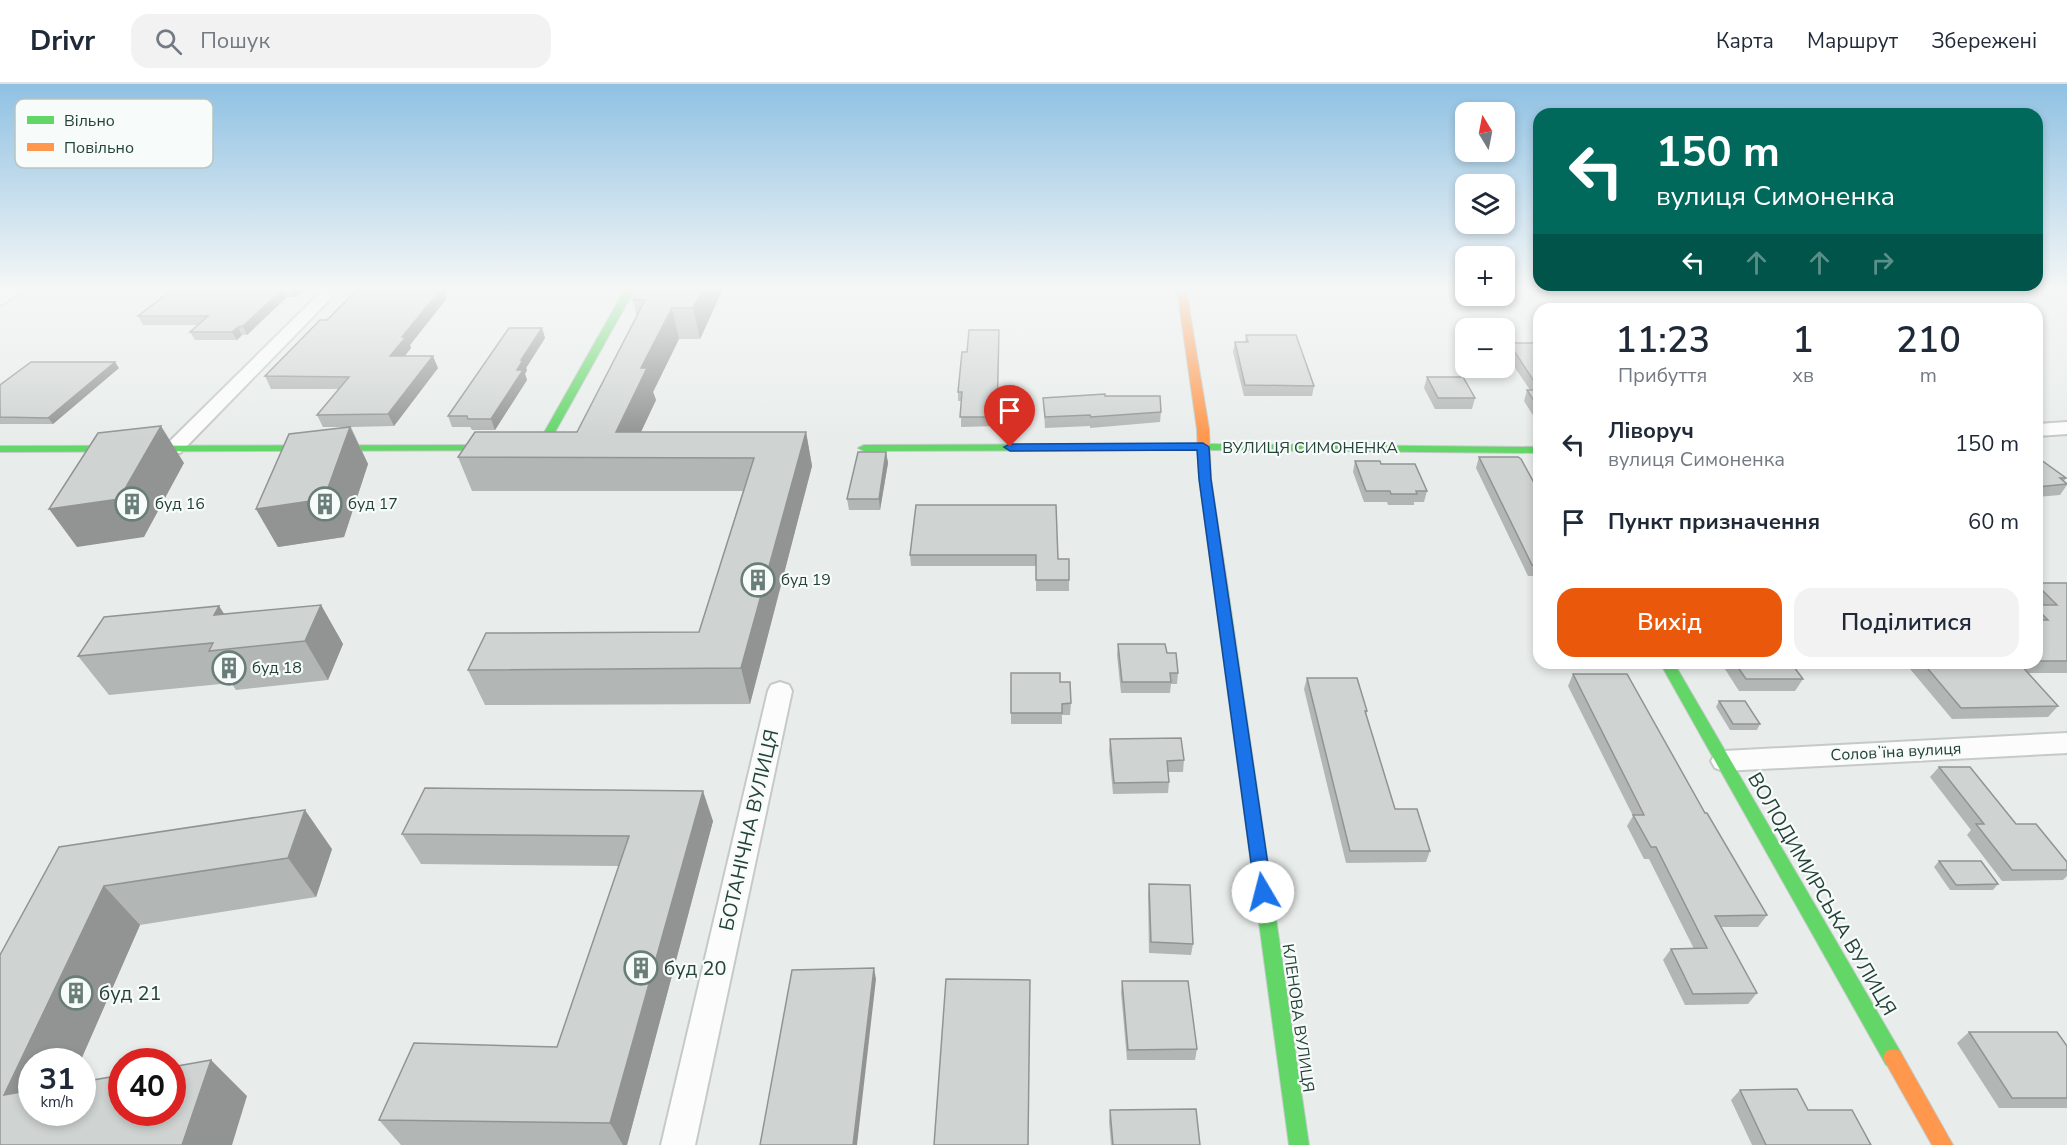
<!DOCTYPE html>
<html lang="uk">
<meta charset="utf-8">
<style>
:root{--surface:#fff;--page:#f2f2f3;--text:#1f2937;--muted:#747a83;--line:#e0e1e3;--accent:#ea580c}
body{margin:0;font-family:"Nunito Sans",sans-serif;background:var(--page);color:var(--text);height:100vh;display:flex;flex-direction:column;font-size:22px;white-space:nowrap}
*{box-sizing:border-box;margin:0}
p{font-size:20px;color:var(--muted)}
.icon{flex:none;width:33px;height:33px;fill:none;stroke:currentColor;stroke-width:2;stroke-linecap:round;stroke-linejoin:round}
.map{position:relative;flex:1;overflow:hidden}
.details{position:absolute;left:1533px;top:219px;width:510px;height:366px;display:flex;flex-direction:column;background:var(--surface);border-radius:18px;box-shadow:0 3px 9px #0003}
.details>*{flex:none}
.guide{position:absolute;left:1533px;top:24px;width:510px;height:183px;border-radius:18px;box-shadow:0 3px 9px #0003;background:#00695c;color:#fff;overflow:hidden}
.needle{width:39px;rotate:350deg}
.buttons{position:absolute;left:1455px;top:18px;display:grid;gap:12px}
.buttons a{display:grid;place-items:center;width:60px;height:60px;border-radius:12px;background:var(--surface);box-shadow:0 3px 9px #0003;font-size:30px}
.speed{position:absolute;left:18px;top:964px;display:flex;gap:12px;font-size:30px;font-weight:700;text-align:center}
.speed>*{display:grid;place-content:center;width:78px;height:78px;border-radius:50%;background:var(--surface);box-shadow:0 3px 9px #0003;line-height:1}
.speed small{font-size:15px;font-weight:400}
.speed .limit{border:9px solid #d22;background:#fff;color:#111}
.pin{position:absolute;display:grid;place-items:center;width:51px;height:51px;color:#fff;margin:-62px -26px;border-radius:50% 50% 50% 0;rotate:-45deg;box-shadow:0 0 6px #0007}
.pin .icon{rotate:45deg}
.me{position:absolute;width:66px;margin:-33px;rotate:352deg;stroke-linejoin:round;filter:drop-shadow(0 0 4px #0008)}
.turn{display:flex;align-items:center;gap:21px;height:126px;padding:0 24px;font-size:27px}
.turn .icon{width:78px;height:78px;stroke-width:2.5}
.turn b{display:block;font-size:42px;line-height:51px}
.lanes{display:flex;align-items:center;height:57px;padding:0 24px;background:#0003;justify-content:center;gap:30px;direction:ltr}
.lanes .off{opacity:.35}
.eta{display:flex;justify-content:space-evenly;align-items:center;height:102px;text-align:center}
.eta b{font-size:36px;font-weight:600;line-height:42px}
.cta{display:flex;gap:12px;margin-top:auto;padding:12px 24px}
.cta a{flex:1;height:69px;border-radius:18px;background:var(--accent);color:#fff;font-size:24px;font-weight:600;line-height:69px;text-align:center}
.cta a+a{background:var(--page);color:var(--text)}
ul{padding:0;list-style:none}
li{display:flex;align-items:center;gap:18px;height:78px;padding:0 24px}
li div{flex:1}
li b{display:block;font-size:22px}
li em{font-style:normal}
header{display:flex;align-items:center;gap:36px;box-sizing:border-box;height:84px;padding:0 30px;background:var(--surface);border-bottom:2px solid var(--line)}
header strong{font-size:28px}
nav{display:flex;gap:33px;margin-inline-start:auto;font-size:21px}
.search{width:420px;height:54px;background:var(--page);display:flex;align-items:center;gap:15px;box-sizing:border-box;padding:0 21px;border-radius:18px;color:var(--muted);font-size:22px}
.map>svg:first-child{display:block}
.lines{fill:none;stroke-linecap:round;stroke-linejoin:round}
.street-casing{stroke:#c5cac8;stroke-width:4}
.fast-casing{stroke:#c3cbc8;stroke-width:2}
.slow-casing{stroke:#c3cbc8;stroke-width:2}
.street{fill:#fcfcfc;fill-rule:evenodd}
.fast{fill:#63d668;fill-rule:evenodd}
.slow{fill:#ff974d;fill-rule:evenodd}
.wall{fill:#b2b6b5}
.shaded-wall{fill:#919493}
.building{fill:#cfd4d2;stroke:#919493;stroke-width:1.5}
.route{fill:#1a73e8;stroke:#114b97;stroke-width:1.5}
.labels{text-anchor:middle;dominant-baseline:central;stroke-width:4.5;stroke-linejoin:round;paint-order:stroke}
.street-label{font-size:16px;fill:#24423a;stroke:#f7fbf9}
.poi-label{font-size:16px;fill:#24423a;stroke:#f7fbf9;text-anchor:start}
.near-street-label{font-size:20px;fill:#24423a;stroke:#f7fbf9}
.near-poi-label{font-size:20px;fill:#24423a;stroke:#f7fbf9;text-anchor:start}
.key{fill:#f7fbf9;stroke:#b8c4c0;stroke-width:1.5}
.key-label{font-size:16px;fill:#24423a}
</style>
<header>
<strong>Drivr</strong>
<div class="search"><svg class="icon" aria-label="search" viewBox="0 0 24 24"><circle cx="10" cy="10" r="6"/><path d="M15 15l6 6"/></svg>Пошук</div>
<nav><a>Карта</a><a>Маршрут</a><a>Збережені</a></nav>
</header>
<div class="map">
<svg width="2067" height="1061" viewBox="0 0 2067 1061">
<rect width="100%" height="100%" fill="#e8edeb"/>
<g class="lines">
<defs>
<g id="street">
<path d="M6 205H24L5 219 0 221V209Z"/>
<path d="M324 205H340L180 369H166L164 365 166 361Z"/>
<path d="M2067 338V350L2037 352V340Z"/>
<path d="M780 598 789 601 792 607 695 1061H661L768 607 771 601Z"/>
<path d="M2067 649V669L1724 687 1715 684 1711 677 1715 670 1724 667Z"/>
</g>
<g id="fast">
<path d="M625 205H635L545 366 0 368V362L537 361Z"/>
<path d="M1203 360 1539 363V369L1203 366 864 367 858 364 864 361Z"/>
<path d="M1220 494 1227 498 1309 1061H1289L1213 498Z"/>
<path d="M1660 579H1674L1900 967 1903 974 1900 981 1893 983 1886 981Z"/>
</g>
<g id="slow">
<path d="M1177 205H1186L1209 345 1211 395 1227 498 1220 502 1213 498 1199 395 1197 345Z"/>
<path d="M1893 965 1900 967 1953 1061H1932L1883 974 1886 967Z"/>
</g>
</defs>
<use href="#street" class="street-casing"/>
<use href="#fast" class="fast-casing"/>
<use href="#slow" class="slow-casing"/>
<use href="#street" class="street"/>
<use href="#fast" class="fast"/>
<use href="#slow" class="slow"/>
</g>
<g class="wall">
<path d="M173 205H304L296 213H287L247 251H242L237 256H195L190 248 198 241H143L138 232Z"/>
<path d="M358 205H444L447 214 410 261 411 264 405 272 438 284 394 342 351 343 368 380 344 453 278 463 256 425 348 343H323L317 331 339 305H271L265 292 327 236Z"/>
<path d="M723 205 700 255H679L653 308 656 316 641 348H806L812 382 750 620 485 621 468 586 699 548 743 407H472L458 373 577 348 637 233 633 216Z"/>
<path d="M1798 205H1855L1853 209H1802Z"/>
<path d="M542 244 545 254 526 284 527 286 525 290 527 296 495 346H472L470 343H452L448 332Z"/>
<path d="M999 246 997 342 961 343V317H958V308L967 268Z"/>
<path d="M1246 251 1314 302 1312 312H1244L1233 268 1235 258H1245Z"/>
<path d="M1509 259 1539 262V341L1524 317 1527 306H1530L1505 269Z"/>
<path d="M119 284 53 340H0V301Z"/>
<path d="M1427 293 1475 314 1472 325H1435L1424 304Z"/>
<path d="M1105 312 1161 328 1160 338 1090 344V342L1045 344 1043 314Z"/>
<path d="M886 368 888 379 880 426H849L847 415Z"/>
<path d="M1479 373 1539 408V492H1528L1476 384Z"/>
<path d="M2037 373 2066 394 2064 397 2067 399V401L2060 411 2037 413Z"/>
<path d="M1355 377 1381 380 1427 407 1424 418H1414V421H1388L1387 418H1364L1353 388Z"/>
<path d="M916 421 1058 475 1069 496V507H1036V482H911L910 471Z"/>
<path d="M2037 499H2067V589H2028L2058 622 2048 633 1952 635 1905 579H2037Z"/>
<path d="M321 521 343 560 328 596 236 606 231 599 109 611 78 572 219 522 224 530Z"/>
<path d="M1118 560 1167 569 1178 589 1177 600H1171L1170 609H1121L1117 571Z"/>
<path d="M1724 579H1791L1803 595 1795 607H1739L1723 582Z"/>
<path d="M1573 590 1705 729 1767 831 1758 843H1721L1757 909 1748 920 1685 921 1663 876 1671 865H1694L1649 775H1644L1627 742 1633 732 1568 602Z"/>
<path d="M1307 594 1367 627 1366 630 1395 725 1430 767 1426 778 1346 779 1304 605Z"/>
<path d="M1060 598 1071 619 1070 631H1062V640H1011V629Z"/>
<path d="M1719 617 1760 640 1757 646H1730L1716 623Z"/>
<path d="M1110 655 1184 676 1183 688H1168L1169 698 1168 709 1113 710 1109 667Z"/>
<path d="M1939 683 2067 778V792L2063 796 2002 797 1967 751 1971 746 1930 693Z"/>
<path d="M713 737 627 1061H401L379 1036 557 963 619 782 421 780 402 750Z"/>
<path d="M59 763 332 765 316 813 140 841 80 978H32V1029L247 1012 0 1061Z"/>
<path d="M1939 777 1998 800 1993 806H1950L1934 783Z"/>
<path d="M1149 800 1193 860 1191 871 1149 869 1148 811Z"/>
<path d="M1122 897 1197 965 1195 976H1127L1121 908Z"/>
<path d="M1969 948 2067 962V1024H1999L1957 959Z"/>
<path d="M1740 1006 1808 1026 1871 1061H1752L1731 1016Z"/>
<path d="M1110 1026 1200 1061H1111L1109 1037Z"/>
</g>
<g class="shaded-wall">
<path d="M283 205 287 213 247 251 243 242Z"/>
<path d="M292 205H304L296 213Z"/>
<path d="M441 205H444L447 214 410 261 411 264 395 284 390 272 402 253Z"/>
<path d="M703 205H723L700 255 693 224Z"/>
<path d="M672 224 679 255 653 308 656 316 629 373 616 348 641 284Z"/>
<path d="M238 243 242 251 237 256 232 248Z"/>
<path d="M542 244 545 254 526 284 527 286 525 290 527 296 495 346 491 335 517 286 521 276Z"/>
<path d="M433 272 438 284 394 342 388 330Z"/>
<path d="M115 278 119 284 53 340 48 334Z"/>
<path d="M161 342 184 379 144 453 77 463 49 425Z"/>
<path d="M350 343 368 380 344 453 278 463 256 425Z"/>
<path d="M806 348 812 382 750 620 741 584Z"/>
<path d="M886 368 888 379 880 426 879 415Z"/>
<path d="M321 521 343 560 328 596 305 557Z"/>
<path d="M219 522 244 561 214 531Z"/>
<path d="M703 707 713 737 627 1061H623L610 1039Z"/>
<path d="M305 726 332 765 316 813 288 774Z"/>
<path d="M104 802 140 841 80 978H32V1029L4 1011Z"/>
<path d="M874 884 876 895 857 1061H853Z"/>
<path d="M211 976 247 1012 232 1061H182Z"/>
</g>
<g class="building">
<path d="M173 205H283L243 242 238 243 232 248H190L208 232H138Z"/>
<path d="M358 205H441L402 253H406L390 272H433L388 330 317 331 349 293 265 292 320 236H327Z"/>
<path d="M639 205H703L693 224H672L641 284H647L616 348H806L741 584 468 586 486 549 699 548 754 374 458 373 475 348H577L645 216H633Z"/>
<path d="M509 244H542L521 276H523L517 286H523L491 335H468L467 332H448Z"/>
<path d="M969 246H999L997 333H960L962 308H958L962 268H967Z"/>
<path d="M1246 251H1296L1314 302 1245 301 1235 258H1248Z"/>
<path d="M1509 259H1537L1539 262V305Z"/>
<path d="M31 278H115L48 334 0 333V301Z"/>
<path d="M1427 293H1463L1475 314H1438Z"/>
<path d="M1527 306H1539V325Z"/>
<path d="M1105 310V312H1160L1161 328 1091 333 1090 331 1045 333 1043 314Z"/>
<path d="M161 342 119 415 49 425 98 349Z"/>
<path d="M350 343 324 415 256 425 289 350Z"/>
<path d="M858 368H886L879 415H847Z"/>
<path d="M1479 373H1518L1521 375 1539 408V481H1532Z"/>
<path d="M2037 373 2066 394H2060L2067 400 2037 403Z"/>
<path d="M1355 377H1380L1381 380H1415L1427 407H1416L1417 410H1391L1390 407H1366Z"/>
<path d="M916 421H1056L1058 475H1069V496H1036V471H910Z"/>
<path d="M2037 499H2067V577H2037V536H2048L2037 525V521H2057L2037 501Z"/>
<path d="M321 521 305 557 209 567 213 559 78 572 104 533 219 522 214 531Z"/>
<path d="M1118 560H1165L1167 569H1176L1178 589H1170L1171 598H1122Z"/>
<path d="M1735 579H1791L1803 595H1746Z"/>
<path d="M1923 579H2019L2058 622 1961 624Z"/>
<path d="M1011 589H1060V598H1070L1071 619 1062 620V629H1011Z"/>
<path d="M1573 590H1627L1705 729H1707L1767 831 1715 832 1757 909 1693 910 1671 865 1707 864 1656 763H1651L1633 731H1644Z"/>
<path d="M1307 594H1357L1367 627H1365L1395 725H1417L1430 767H1350Z"/>
<path d="M1719 617H1745L1760 640H1733Z"/>
<path d="M1181 654 1184 676 1167 677 1169 698 1114 699 1110 655Z"/>
<path d="M1939 683H1970L2016 740H2036L2067 778V786H2012L1976 740H1984Z"/>
<path d="M425 704 703 707 610 1039 379 1036 414 959 557 963 629 752 402 750Z"/>
<path d="M305 726 288 774 104 802 4 1011 32 1006V1029H82V998L122 991V1029H172V983L211 976 182 1061H0V871L59 763Z"/>
<path d="M1939 777H1981L1998 800 1956 801Z"/>
<path d="M1149 800 1190 801 1193 860 1151 858Z"/>
<path d="M874 884 853 1061H760L792 886Z"/>
<path d="M946 895 1030 896 1028 1061H934Z"/>
<path d="M1122 897H1188L1197 965 1128 966Z"/>
<path d="M1969 948H2057L2067 962V1014H2012Z"/>
<path d="M1797 1005 1808 1026H1852L1871 1061H1766L1740 1006Z"/>
<path d="M1196 1025 1200 1061H1113L1110 1026Z"/>
</g>
<linearGradient id="sky" x2="0" y2="1"><stop stop-color="#8fc1e3"/><stop offset="0.58" stop-color="#f5f7f6"/><stop offset="1" stop-color="#f5f7f6" stop-opacity="0"/></linearGradient>
<rect width="2067" height="353" fill="url(#sky)"/>
<path class="route" d="M1203 359 1209 363 1211 395 1272 808 1269 814 1263 816 1257 814 1255 808 1199 395 1197 366 1010 367 1004 363 1010 360Z"/>
<defs>
<symbol id="building-ring" viewBox="-11 -11 22 22"><circle r="9.5" fill="#f7fbf9" stroke="#697e78" stroke-width="1.5"/><path d="M-4-6H4V6H1V3H-1V6H-4ZM-2.5-4.3h1.7v1.8h-1.7ZM.8-4.3h1.7v1.8H.8ZM-2.5-1h1.7V.8h-1.7ZM.8-1h1.7V.8H.8Z" fill="#697e78"/></symbol>
</defs>
<g fill-rule="evenodd">
<use href="#building-ring" x="113" y="401" width="38" height="38"/>
<use href="#building-ring" x="306" y="401" width="38" height="38"/>
<use href="#building-ring" x="739" y="477" width="38" height="38"/>
<use href="#building-ring" x="210" y="565" width="38" height="38"/>
<use href="#building-ring" x="622" y="865" width="38" height="38"/>
<use href="#building-ring" x="57" y="890" width="38" height="38"/>
</g>
<g class="labels">
<g class="street-label">
<text x="1310" y="364">ВУЛИЦЯ СИМОНЕНКА</text>
<text transform="translate(1896 668) rotate(-3)">Соловʼїна вулиця</text>
<text transform="translate(1298 934) rotate(82)">КЛЕНОВА ВУЛИЦЯ</text>
</g>
<g class="poi-label">
<text x="155" y="420">буд 16</text>
<text x="348" y="420">буд 17</text>
<text x="781" y="496">буд 19</text>
<text x="252" y="584">буд 18</text>
</g>
<g class="near-street-label">
<text transform="translate(749 746) rotate(-77)">БОТАНІЧНА ВУЛИЦЯ</text>
<text transform="translate(1822 810) rotate(60)">ВОЛОДИМИРСЬКА ВУЛИЦЯ</text>
</g>
<g class="near-poi-label">
<text x="664" y="884">буд 20</text>
<text x="99" y="909">буд 21</text>
</g>
</g>
<rect x="15" y="15" width="198" height="69" rx="9" class="key"/>
<rect x="27" y="32" width="27" height="8" fill="#63d668"/>
<rect x="27" y="59" width="27" height="8" fill="#ff974d"/>
<g class="key-label">
<text x="64" y="42">Вільно</text>
<text x="64" y="69">Повільно</text>
</g>
</svg>
<div class="buttons">
<a><svg class="needle" viewBox="-14 -14 28 28"><path d="M0-13l5 13h-10z" fill="#e53935"/><path d="M0 13l5-13h-10z" fill="#747a83"/></svg></a>
<a><svg class="icon" aria-label="layers" viewBox="0 0 24 24"><path d="M12 4l9 5-9 5-9-5zM3 14l9 5 9-5"/></svg></a>
<a>+</a>
<a>−</a>
</div>
<div class="speed"><div>31<small>km/h</small></div><div class="limit">40</div></div>
<div class="pin" style="left:1010px;top:363px;background:#d93025"><svg class="icon" aria-label="arrive" viewBox="0 0 24 24"><path d="M6 21V4h12l-3 4 3 4H6"/></svg></div>
<svg class="me" style="left:1263px;top:808px" viewBox="-20 -20 40 40"><circle r="19" fill="#fff"/><path d="M0-13L10 11 0 6-10 11z" fill="#1a73e8"/></svg>
<div class="guide">
<div class="turn"><svg class="icon" aria-label="left" viewBox="0 0 24 24"><path d="M17 20v-9H6M10 6l-5 5 5 5"/></svg><div><b>150 m</b>вулиця Симоненка</div></div>
<div class="lanes"><svg class="icon" aria-label="left" viewBox="0 0 24 24"><path d="M17 20v-9H6M10 6l-5 5 5 5"/></svg><svg class="icon off" aria-label="ahead" viewBox="0 0 24 24"><path d="M12 20V5M6 11l6-6 6 6"/></svg><svg class="icon off" aria-label="ahead" viewBox="0 0 24 24"><path d="M12 20V5M6 11l6-6 6 6"/></svg><svg class="icon off" aria-label="right" viewBox="0 0 24 24"><path d="M7 20v-9h11M14 6l5 5-5 5"/></svg></div>
</div>
<section class="details">
<div class="eta">
<div><b>11:23</b><p>Прибуття</p></div>
<div><b>1</b><p>хв</p></div>
<div><b>210</b><p>m</p></div>
</div>
<ul>
<li><svg class="icon" aria-label="left" viewBox="0 0 24 24"><path d="M17 20v-9H6M10 6l-5 5 5 5"/></svg><div><b>Ліворуч</b><p>вулиця Симоненка</p></div><em>150 m</em></li>
<li><svg class="icon" aria-label="arrive" viewBox="0 0 24 24"><path d="M6 21V4h12l-3 4 3 4H6"/></svg><div><b>Пункт призначення</b></div><em>60 m</em></li>
</ul>
<div class="cta"><a>Вихід</a><a>Поділитися</a></div>
</section>
</div>
